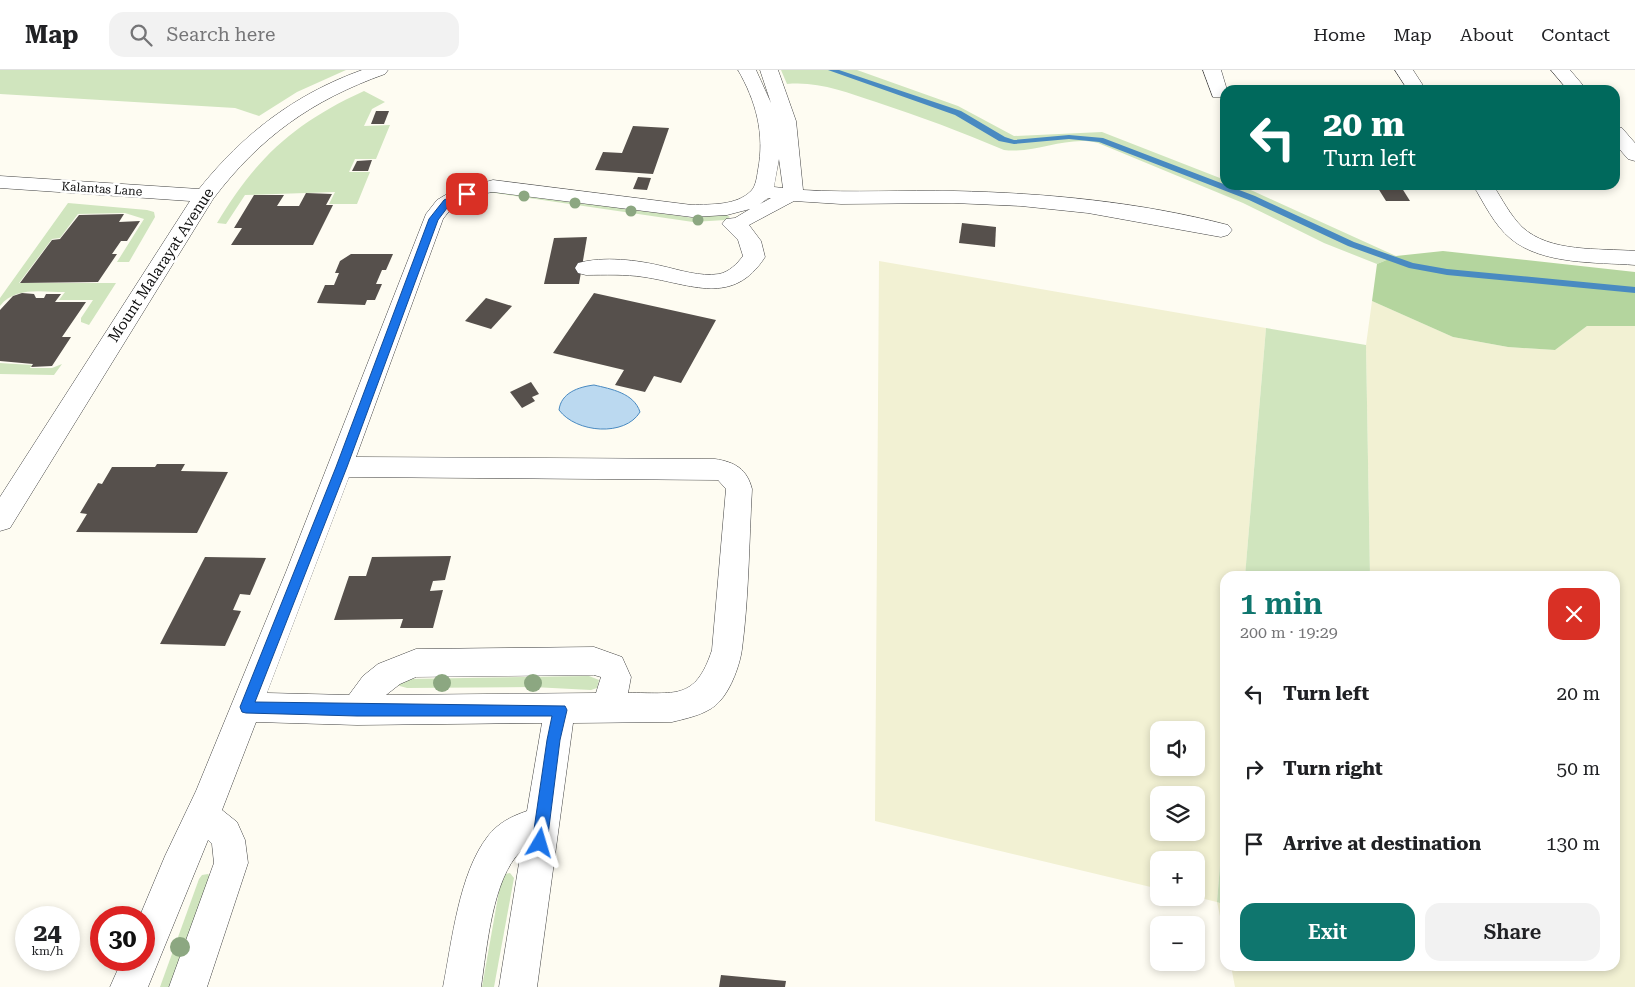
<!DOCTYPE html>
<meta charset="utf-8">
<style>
:root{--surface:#fff;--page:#f2f2f2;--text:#202124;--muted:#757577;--line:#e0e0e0;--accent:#0f766e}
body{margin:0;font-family:"Roboto Serif",serif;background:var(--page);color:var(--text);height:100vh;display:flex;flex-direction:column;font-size:19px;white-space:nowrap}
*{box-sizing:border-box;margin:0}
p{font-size:16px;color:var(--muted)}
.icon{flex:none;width:28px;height:28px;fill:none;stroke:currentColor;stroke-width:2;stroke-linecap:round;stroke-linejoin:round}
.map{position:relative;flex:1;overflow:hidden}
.side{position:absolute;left:1220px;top:501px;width:400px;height:400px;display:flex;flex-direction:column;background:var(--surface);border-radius:15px;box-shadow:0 2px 8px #0003}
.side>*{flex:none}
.banner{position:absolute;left:1220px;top:15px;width:400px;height:105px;border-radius:15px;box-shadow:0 2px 8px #0003;background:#00695c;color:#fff;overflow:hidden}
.controls{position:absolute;left:1150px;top:651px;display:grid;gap:10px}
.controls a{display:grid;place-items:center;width:55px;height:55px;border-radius:10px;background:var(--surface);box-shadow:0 2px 8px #0003;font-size:25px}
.speed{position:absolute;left:15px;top:836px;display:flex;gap:10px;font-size:25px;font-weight:700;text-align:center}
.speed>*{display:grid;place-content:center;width:65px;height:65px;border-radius:50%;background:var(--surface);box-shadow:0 2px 8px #0003;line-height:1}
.speed small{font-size:12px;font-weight:400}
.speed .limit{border:8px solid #d22;background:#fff;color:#111}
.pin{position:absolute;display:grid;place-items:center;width:42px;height:42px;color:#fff;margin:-21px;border-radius:10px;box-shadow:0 2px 8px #0006}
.me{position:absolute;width:55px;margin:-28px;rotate:7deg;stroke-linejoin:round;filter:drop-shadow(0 0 4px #0008)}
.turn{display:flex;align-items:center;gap:18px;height:105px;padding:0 20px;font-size:22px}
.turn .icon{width:65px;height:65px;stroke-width:2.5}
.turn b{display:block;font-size:35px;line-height:42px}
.round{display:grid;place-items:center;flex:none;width:52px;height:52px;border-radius:15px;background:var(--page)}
.overview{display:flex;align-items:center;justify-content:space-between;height:85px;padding:0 20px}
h1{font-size:30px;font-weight:600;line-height:38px;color:var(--accent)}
.button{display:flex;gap:10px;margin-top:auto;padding:10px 20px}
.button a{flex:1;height:58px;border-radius:15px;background:var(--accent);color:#fff;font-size:20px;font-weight:600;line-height:58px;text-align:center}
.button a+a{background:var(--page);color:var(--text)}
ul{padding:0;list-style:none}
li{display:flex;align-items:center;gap:15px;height:75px;padding:0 20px}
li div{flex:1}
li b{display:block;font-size:19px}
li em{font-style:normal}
header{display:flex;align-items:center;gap:30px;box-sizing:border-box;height:70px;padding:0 25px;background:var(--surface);border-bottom:1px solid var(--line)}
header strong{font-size:24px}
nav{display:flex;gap:28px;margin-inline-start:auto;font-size:18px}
.search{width:350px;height:45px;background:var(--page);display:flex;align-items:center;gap:12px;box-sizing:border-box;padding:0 18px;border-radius:15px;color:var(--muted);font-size:19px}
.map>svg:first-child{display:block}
.farmland{fill:#f2f1d3;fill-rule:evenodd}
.green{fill:#d0e5be}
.forest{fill:#b4d59e}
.water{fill:#bbd9f0;stroke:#498ac1}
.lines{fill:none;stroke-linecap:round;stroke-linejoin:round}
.stream{fill:#498ac1;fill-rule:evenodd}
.building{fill:#56504c}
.minor-casing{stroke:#424242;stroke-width:1}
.minor{fill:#fff;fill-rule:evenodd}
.tree{fill:#8ca781}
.route{fill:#1a73e8;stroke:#114b97}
.labels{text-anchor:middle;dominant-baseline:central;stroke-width:5;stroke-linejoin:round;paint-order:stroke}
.far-street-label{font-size:12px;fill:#0f0f0f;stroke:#fff}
.street-label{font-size:15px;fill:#0f0f0f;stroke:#fff}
</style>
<header>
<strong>Map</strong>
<div class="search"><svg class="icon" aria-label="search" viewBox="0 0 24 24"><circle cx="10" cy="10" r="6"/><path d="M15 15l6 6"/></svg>Search here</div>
<nav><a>Home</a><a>Map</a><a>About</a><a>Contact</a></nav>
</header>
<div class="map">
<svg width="1635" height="917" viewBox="0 0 1635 917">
<rect width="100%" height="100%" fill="#fefcf2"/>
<g class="farmland">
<path d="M879 191 1266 258 1245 506H1225V735L1217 832 1225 835V870L1217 832 1196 827V790H1159V819L875 751ZM1159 660H1196V698H1159ZM1159 725H1196V762H1159Z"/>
<path d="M1372 231 1453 267 1508 277 1555 280 1587 256H1635V917H1235L1231 896H1615V506H1370L1366 275Z"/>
</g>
<g class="green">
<path d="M0 0H346L297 22 259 46 235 38 0 24Z"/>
<path d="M781 0H857L958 36 1014 66 1102 62 1225 110V115H1238L1253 121 1396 186 1377 194 1324 173 1243 133 1098 73C1067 65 1036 84 1004 80 962 62 919 46 876 32 846 22 818 11 787 14Z"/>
<path d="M364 21 385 32 372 39 364 56 390 55 376 89H355L349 102H370L357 134H329L335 122 245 125 226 154 217 153C256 88 294 53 364 21Z"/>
<path d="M492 120 694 148 725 144 730 147 725 150 693 152 488 122Z"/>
<path d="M68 133 147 140 154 142 155 147 129 192H117L144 149 125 143 78 144 60 168 52 169 19 213H116L89 255 81 252V248L93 230H59L65 222C42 222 15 216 0 236V228Z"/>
<path d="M1266 258 1366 275 1370 506H1245Z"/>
<path d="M0 293 32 295 30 298H52L62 294 54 305 0 304Z"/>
<path d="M589 606 599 610 597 618 591 620 533 617 407 618 396 615 409 609Z"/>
<path d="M1225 735V835L1217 832Z"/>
<path d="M510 803 514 808 494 917H482L501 810 505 804Z"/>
<path d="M208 804 210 806 172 917H160L199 809 202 805Z"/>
</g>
<path class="forest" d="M1443 181 1635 202V256H1587L1555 280 1508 277 1453 267 1372 231 1377 194 1396 186Z"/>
<path class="water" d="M594 315C611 319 634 323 640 342 625 367 576 363 559 340 561 323 578 317 594 315Z"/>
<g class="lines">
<path class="stream" d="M828 0H839L961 41 1005 67 1014 70 1069 65 1103 68 1255 126 1354 172 1413 193 1447 199 1635 217V223L1447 205 1409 198 1348 176 1249 130 1099 72 1069 69 1014 74 999 71 955 45Z"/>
</g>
<g class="building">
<path d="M376 41H389L384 54H371Z"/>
<path d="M633 56 669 58 653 104 595 100 603 82 622 83Z"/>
<path d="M372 90 368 101H352L357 91Z"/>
<path d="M638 107 651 108 647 120 633 119Z"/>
<path d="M1376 115H1400L1410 131H1386Z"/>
<path d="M306 123 332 124 326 135H333L313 175H231L242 158H234L254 125H284L277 136H299Z"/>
<path d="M124 144 119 152 140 151 127 171H121L112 184H117L98 212 20 213 52 170 60 169 79 145Z"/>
<path d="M962 153 996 157 995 177 959 173Z"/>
<path d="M587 167 579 214H544L554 168Z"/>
<path d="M351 184H393L386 200H382L376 214H382L375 230H367L365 235 317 233 325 215H334L339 203H335L340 191Z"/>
<path d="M22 223 34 224 36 228H44L46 224H61L55 232H86L62 267H71L52 296 31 297 33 294 0 291V240L13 226Z"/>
<path d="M594 223 716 250 681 313 654 306 645 322 615 315 624 300 553 283Z"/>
<path d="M486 228 512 236 491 259 465 251Z"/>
<path d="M531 312 539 324 532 327 535 331 522 338 510 322Z"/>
<path d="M157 394H185L181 401 228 402 197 463 76 462 87 444 80 443 98 413 102 414 112 397H155Z"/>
<path d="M451 486 445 510 433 511 430 521 443 520 433 558H400L403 549 334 550 349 506H366L372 487Z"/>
<path d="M205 487 266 488 250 525 240 524 233 540 241 541 225 576 160 574Z"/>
<path d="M721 905 786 911 785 917H719Z"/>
</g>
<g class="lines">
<defs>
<g id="minor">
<path d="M362 0H388L385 4C312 30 260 67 213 129L10 458 0 461V427L190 131 0 118V106L199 119C243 64 295 24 362 0Z"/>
<path d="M738 0H756L771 33 760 0H778L796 51 803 120C853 123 904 120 954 121 1046 123 1140 132 1228 155L1232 160 1228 165 1221 167 1088 143 1021 136 953 133 841 134 794 131 749 155 761 171 765 187C733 237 691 214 644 207 625 204 605 205 586 205L578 203 575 198 578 193C604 186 637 190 662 196 680 200 700 207 719 204 729 202 737 194 743 186L738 170 722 154 726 149 735 148 750 139 727 145 692 147 493 122C473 125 455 132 443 149L356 387 715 389C735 392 747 399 752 419 749 472 749 526 742 579 740 595 731 619 720 631 709 644 688 648 672 652L573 653 537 917H499L521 781C492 809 487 878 481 917H443C452 871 459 803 488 766 498 753 512 746 527 741L542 653 357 655 256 652 222 740 237 752 245 770 248 793 207 917H169L214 793 212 774 208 770 148 917H110L122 890H144V848H139L165 786 196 721 286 502 426 144 437 130 452 121 493 110 692 135C711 134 736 136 751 121 756 116 757 106 758 100 765 64 756 31 738 0ZM779 89 783 118 774 117ZM768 128H771L760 134ZM349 407 718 410 726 419 712 580C695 632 674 622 628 623L631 607 622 587 594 577 416 579 378 594 363 606 349 625 267 623ZM594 605 601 607 596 623 386 625 400 614 416 607Z"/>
<path d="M1203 0H1221L1227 20H1225V27H1213Z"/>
<path d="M1395 0H1413L1426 20H1408Z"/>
<path d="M1551 0H1570L1587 20H1568Z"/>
<path d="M1615 56 1622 58 1635 73V91L1628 89 1615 74Z"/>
<path d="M1473 115H1493C1502 129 1510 145 1522 157 1550 183 1599 178 1635 181V195C1596 192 1543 195 1511 169 1494 155 1484 133 1473 115Z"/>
</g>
</defs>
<use href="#minor" class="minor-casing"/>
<use href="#minor" class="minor"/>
</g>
<g class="tree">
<circle cx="524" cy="126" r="5.5"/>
<circle cx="575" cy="133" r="5.5"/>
<circle cx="631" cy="141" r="5.5"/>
<circle cx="698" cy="150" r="5.5"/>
<circle cx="442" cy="613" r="9"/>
<circle cx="533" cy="613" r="9"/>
<circle cx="180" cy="877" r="10"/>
</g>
<path class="route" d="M461 122 472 124 450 134 438 150 347 397 255 632 565 636 567 640 560 670 547 773 545 778 540 780 534 778 532 773 547 670 552 646H357L246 643 242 642 240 637 336 397 429 149 444 130Z"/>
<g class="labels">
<g class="far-street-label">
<text transform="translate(102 119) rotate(4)">Kalantas Lane</text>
</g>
<g class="street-label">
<text transform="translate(161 195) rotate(-57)">Mount Malarayat Avenue</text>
</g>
</g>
</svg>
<div class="controls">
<a><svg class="icon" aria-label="sound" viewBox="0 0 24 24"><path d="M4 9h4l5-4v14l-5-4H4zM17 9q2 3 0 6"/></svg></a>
<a><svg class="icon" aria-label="layers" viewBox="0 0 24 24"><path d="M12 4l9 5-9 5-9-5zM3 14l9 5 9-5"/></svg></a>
<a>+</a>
<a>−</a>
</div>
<div class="speed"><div>24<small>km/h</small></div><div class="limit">30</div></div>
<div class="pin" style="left:467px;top:124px;background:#d93025"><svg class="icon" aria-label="arrive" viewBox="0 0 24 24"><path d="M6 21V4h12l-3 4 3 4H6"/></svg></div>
<svg class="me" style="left:540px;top:773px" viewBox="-20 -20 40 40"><path d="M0-17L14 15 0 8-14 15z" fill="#1a73e8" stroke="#fff" stroke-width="4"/></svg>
<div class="banner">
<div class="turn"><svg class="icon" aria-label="left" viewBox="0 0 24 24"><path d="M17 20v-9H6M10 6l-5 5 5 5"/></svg><div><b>20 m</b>Turn left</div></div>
</div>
<section class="side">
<div class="overview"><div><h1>1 min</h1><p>200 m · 19:29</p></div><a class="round" style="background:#d93025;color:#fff"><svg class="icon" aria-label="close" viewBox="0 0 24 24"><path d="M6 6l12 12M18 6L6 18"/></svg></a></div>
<ul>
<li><svg class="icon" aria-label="left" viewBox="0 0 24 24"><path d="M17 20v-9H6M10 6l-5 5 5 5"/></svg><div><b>Turn left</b></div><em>20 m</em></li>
<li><svg class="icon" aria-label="right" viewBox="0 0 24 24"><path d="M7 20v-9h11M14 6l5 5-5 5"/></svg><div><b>Turn right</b></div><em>50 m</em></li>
<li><svg class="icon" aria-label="arrive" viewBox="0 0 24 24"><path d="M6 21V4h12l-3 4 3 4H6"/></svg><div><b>Arrive at destination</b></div><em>130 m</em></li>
</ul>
<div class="button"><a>Exit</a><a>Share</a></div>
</section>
</div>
